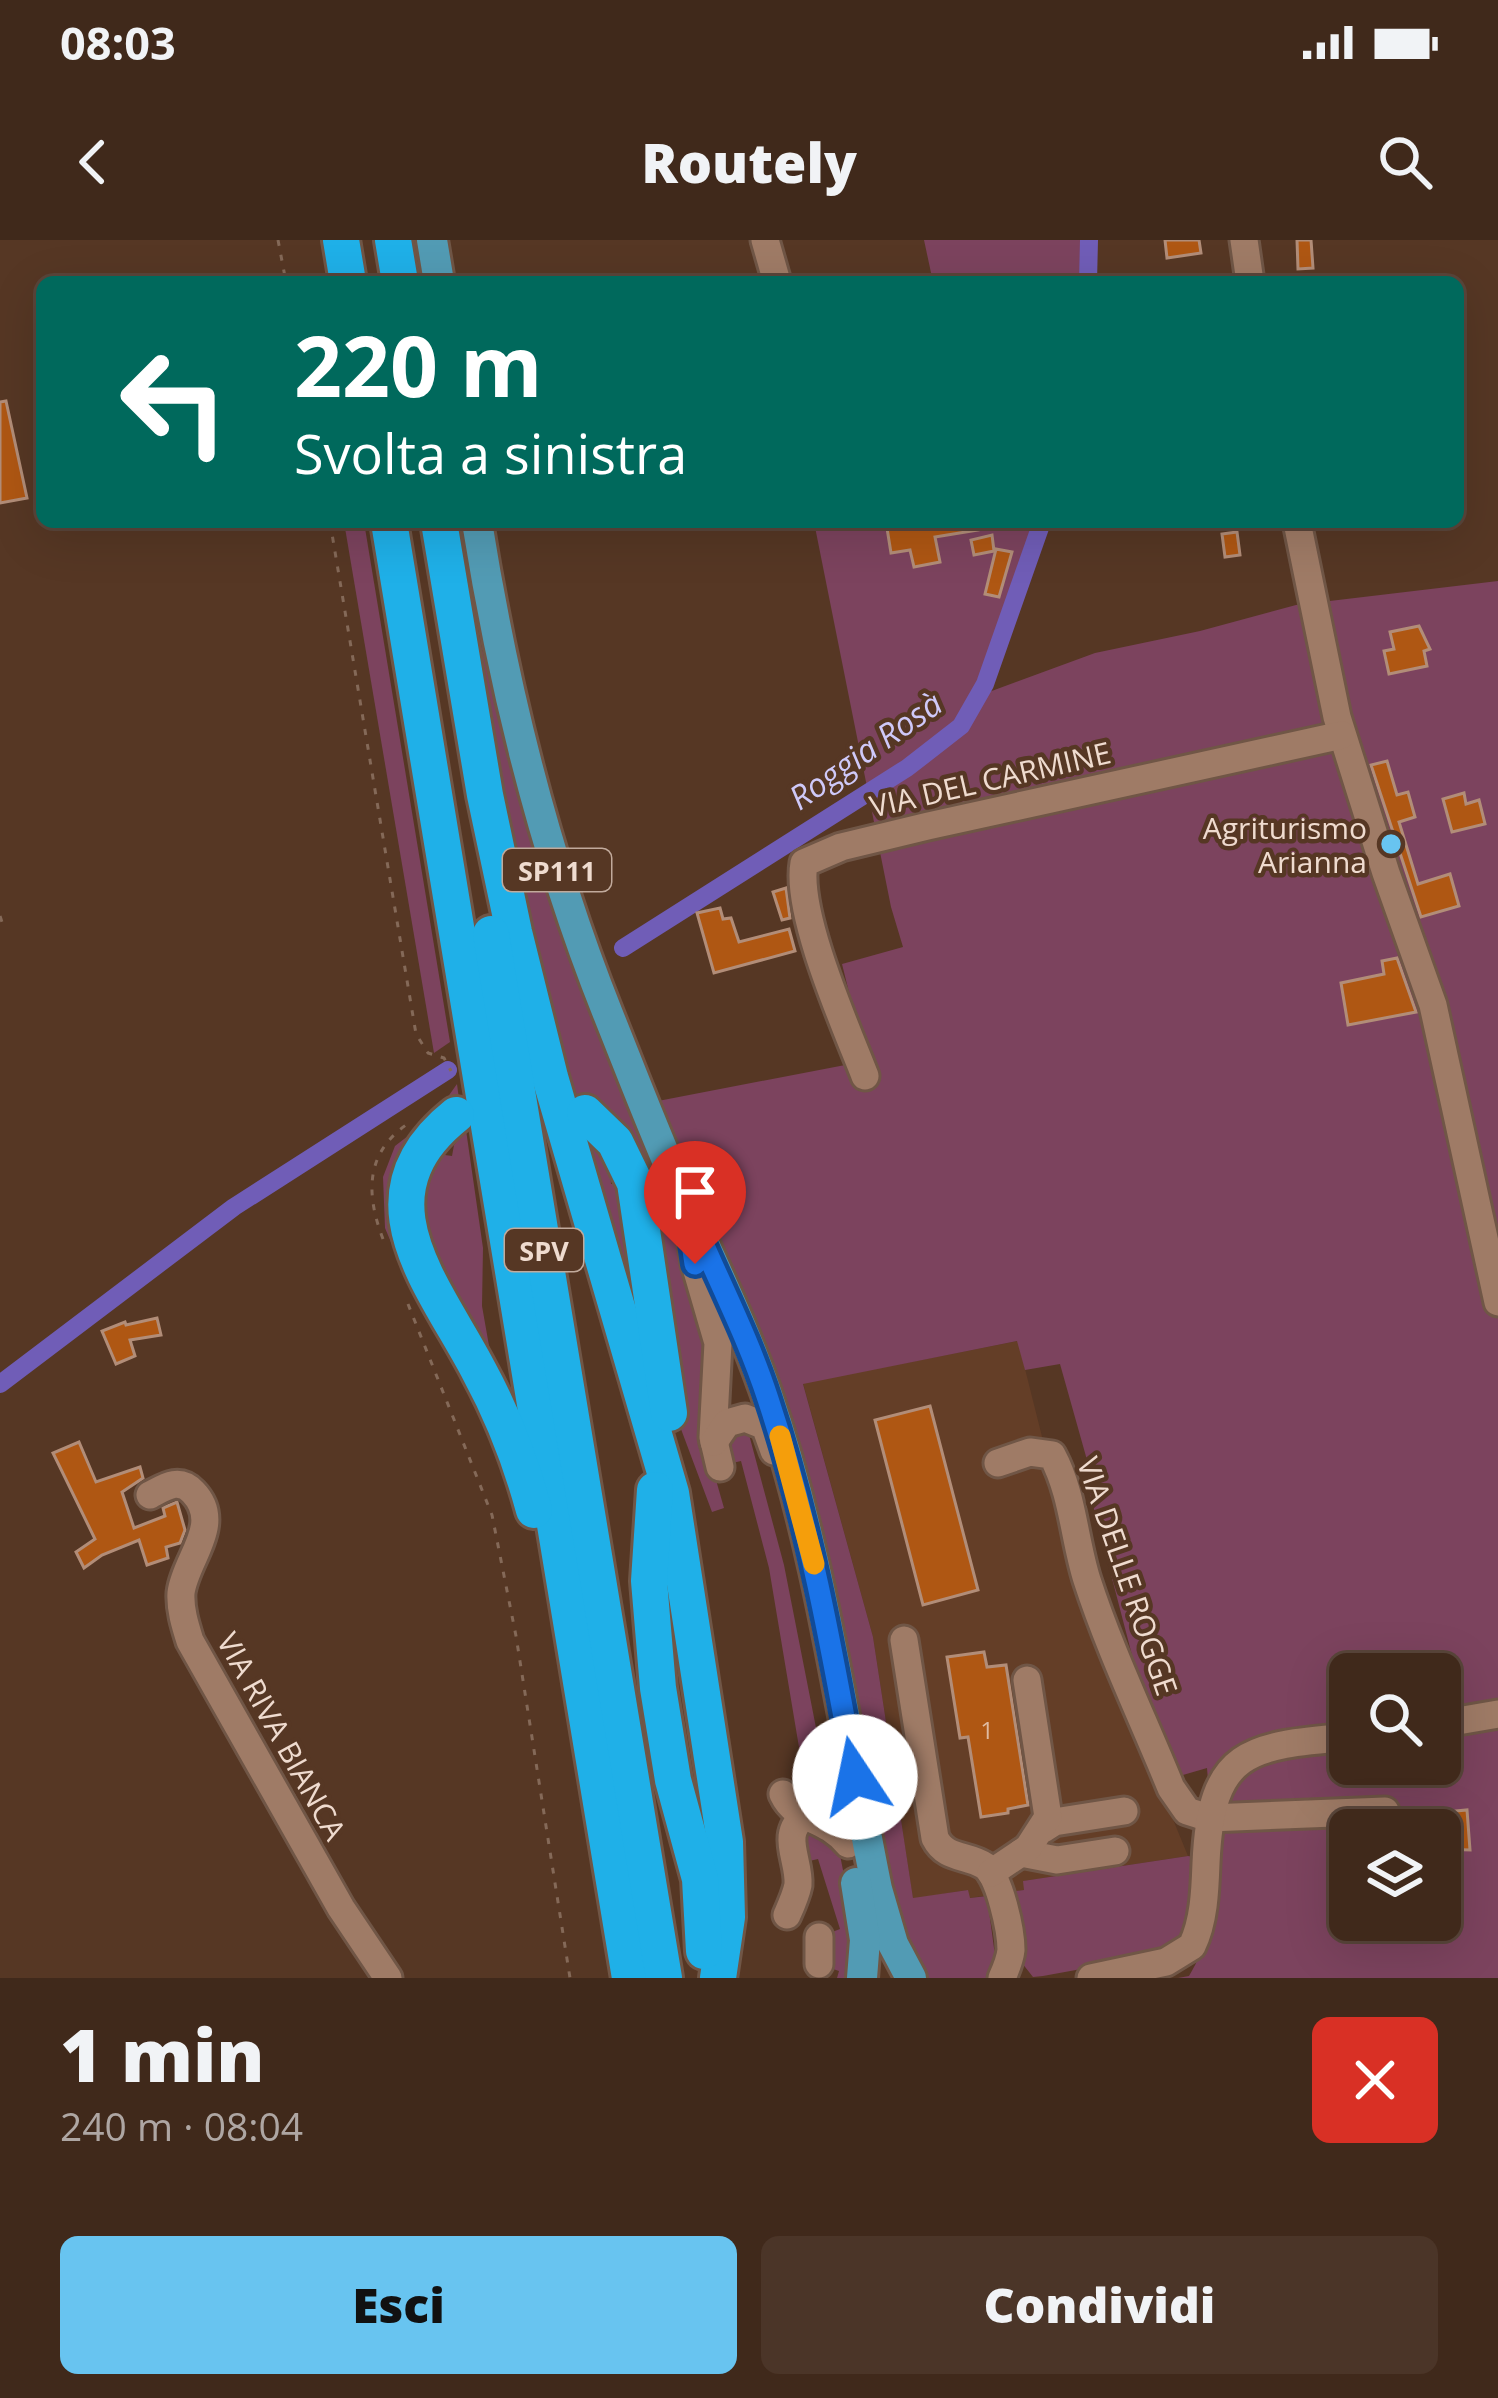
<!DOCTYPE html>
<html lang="it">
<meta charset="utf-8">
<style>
:root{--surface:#40291b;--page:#4b3528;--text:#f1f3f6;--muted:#aea6a3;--line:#59453a;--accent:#68c4f0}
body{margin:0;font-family:"Open Sans",sans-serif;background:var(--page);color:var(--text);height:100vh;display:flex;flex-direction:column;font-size:45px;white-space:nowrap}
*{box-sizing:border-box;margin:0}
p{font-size:39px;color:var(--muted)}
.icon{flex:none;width:66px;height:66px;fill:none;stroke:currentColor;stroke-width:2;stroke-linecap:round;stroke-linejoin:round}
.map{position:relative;height:1738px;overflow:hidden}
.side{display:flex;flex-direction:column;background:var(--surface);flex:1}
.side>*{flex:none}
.hud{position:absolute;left:36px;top:36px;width:1428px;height:252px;border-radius:18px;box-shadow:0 12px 48px #0002,0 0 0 3px var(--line);background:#00695c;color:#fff;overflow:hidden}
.fabs{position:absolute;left:1329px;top:1413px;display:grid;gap:24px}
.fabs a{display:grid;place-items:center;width:132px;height:132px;border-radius:18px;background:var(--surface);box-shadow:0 12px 48px #0002,0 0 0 3px var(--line);font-size:60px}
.pin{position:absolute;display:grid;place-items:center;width:102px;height:102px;color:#fff;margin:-123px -51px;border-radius:50% 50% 50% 0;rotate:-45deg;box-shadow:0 0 12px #0007}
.pin .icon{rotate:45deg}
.me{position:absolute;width:132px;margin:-66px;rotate:349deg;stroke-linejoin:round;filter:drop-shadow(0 0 9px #0008)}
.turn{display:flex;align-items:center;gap:42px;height:252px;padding:0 60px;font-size:54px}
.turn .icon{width:156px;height:156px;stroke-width:2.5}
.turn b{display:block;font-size:84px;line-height:102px}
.round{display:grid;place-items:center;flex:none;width:126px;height:126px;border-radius:18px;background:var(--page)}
.head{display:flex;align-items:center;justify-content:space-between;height:204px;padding:0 60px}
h1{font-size:72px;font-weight:800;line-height:90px}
.action{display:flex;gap:24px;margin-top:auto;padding:24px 60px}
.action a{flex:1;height:138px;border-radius:18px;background:var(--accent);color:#111;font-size:48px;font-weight:800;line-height:138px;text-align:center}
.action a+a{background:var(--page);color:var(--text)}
.status{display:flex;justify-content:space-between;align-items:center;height:84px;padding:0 60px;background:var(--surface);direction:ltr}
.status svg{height:33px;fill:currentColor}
header{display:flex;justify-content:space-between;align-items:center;height:156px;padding:0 60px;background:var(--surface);font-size:54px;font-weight:800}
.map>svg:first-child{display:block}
.built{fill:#643e27}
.green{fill:#7c435e;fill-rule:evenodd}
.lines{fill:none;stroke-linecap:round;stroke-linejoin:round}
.canal{stroke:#705db7;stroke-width:18}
.building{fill:#af5713;stroke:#b28d78;stroke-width:3}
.minor-casing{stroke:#705646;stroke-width:33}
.major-casing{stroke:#705646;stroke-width:36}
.highway-casing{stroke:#705646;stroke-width:42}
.path{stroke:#846958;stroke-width:3;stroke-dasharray:6 9;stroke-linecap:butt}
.minor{stroke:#9f7b66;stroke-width:27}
.major{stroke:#529bb4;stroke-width:30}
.highway{stroke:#1fb0e8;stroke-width:36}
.route-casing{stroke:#114b97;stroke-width:30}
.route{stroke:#1a73e8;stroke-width:21}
.slow{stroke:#f59e0b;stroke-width:21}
.poi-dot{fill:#68c4f0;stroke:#563724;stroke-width:4.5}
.labels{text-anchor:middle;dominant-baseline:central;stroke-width:9;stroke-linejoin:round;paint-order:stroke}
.number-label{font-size:24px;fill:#dfbaa0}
.shield{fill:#563724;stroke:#c1aa9c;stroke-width:3}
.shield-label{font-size:27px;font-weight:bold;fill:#efdbcf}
.street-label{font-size:30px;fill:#efdbcf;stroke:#563724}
.poi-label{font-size:30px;fill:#efdbcf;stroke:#563724;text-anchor:end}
.water-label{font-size:33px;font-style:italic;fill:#cfc9f9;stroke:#563724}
</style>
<div class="status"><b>08:03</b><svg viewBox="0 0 49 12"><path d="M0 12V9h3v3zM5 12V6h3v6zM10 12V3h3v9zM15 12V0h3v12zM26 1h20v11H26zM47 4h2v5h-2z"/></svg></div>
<header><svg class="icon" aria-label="back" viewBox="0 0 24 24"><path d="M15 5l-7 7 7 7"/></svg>Routely<svg class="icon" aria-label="search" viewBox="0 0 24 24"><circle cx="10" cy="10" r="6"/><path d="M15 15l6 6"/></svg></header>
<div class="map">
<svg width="1498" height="1738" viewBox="0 0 1498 1738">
<rect width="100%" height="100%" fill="#563724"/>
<path class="built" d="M1018 1101 1083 1360 1188 1616 1024 1641V1650L969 1658 967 1650 913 1659 873 1397 803 1143Z"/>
<g class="green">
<path d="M924 0H1095L1094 42H933Z"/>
<path d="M344 282H364L450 802 434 813Z"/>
<path d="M814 282H1046L987 450 989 452 1095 413 1200 391 1296 365 1498 341V1738H1178L1189 1736C1224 1681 1212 1590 1207 1528L1176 1537 1131 1426 1133 1419 1082 1223 1087 1220 1060 1124 1025 1130 1017 1101 803 1144 873 1397 913 1658 968 1650 970 1658 987 1656 996 1723 990 1738H922L905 1709 832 1376 658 861 866 821 842 724 903 707 891 667ZM1350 1434H1440V1524H1350ZM1350 1590H1440V1680H1350Z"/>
<path d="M475 379 518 557 615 834 678 984 707 1091 706 1205 724 1268 712 1272 672 1165 654 1011 593 865 572 852 508 605 470 380Z"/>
<path d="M457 844 459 859 426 889 410 897 415 907 424 1053 415 1059 385 988 383 937 395 906 435 875Z"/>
<path d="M577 887C595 902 611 920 611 944L620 943 652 1120Z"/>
<path d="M466 890 483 1008 482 1066 494 1134C461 1069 397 989 438 914L452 916 454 905Z"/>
<path d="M747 1187 784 1325 833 1574 799 1561 793 1552 806 1549 769 1328 741 1221 728 1224 725 1214 729 1192Z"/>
<path d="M815 1589 839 1610 854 1686 850 1738H837L839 1731 827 1727V1694L840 1689 818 1619 805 1622 802 1595Z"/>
<path d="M1188 1616 1199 1618 1193 1665 1177 1704 1147 1717 1043 1736 1033 1737 1018 1718 1007 1652 1024 1650 1023 1641Z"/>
</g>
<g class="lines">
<g class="canal">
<path d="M1088 42 1089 0"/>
<path d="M623 708 907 528 961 486 985 444 1042 282"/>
<path d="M0 1144 234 967 448 830"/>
</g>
</g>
<g class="building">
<path d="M1165 0H1199L1201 13 1167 18Z"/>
<path d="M1297 0H1311L1313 28 1298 29Z"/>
<path d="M6 161 27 258 0 263V162Z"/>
<path d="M886 282H977L978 290 935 297 940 322 914 327 910 310 891 313Z"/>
<path d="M1237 292 1240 315 1225 317 1222 294Z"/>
<path d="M992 295 994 311 974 315 971 300Z"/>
<path d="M996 309 1012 312 999 357 985 354Z"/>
<path d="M1419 386 1430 409 1424 411 1427 426 1389 434 1384 411 1394 409 1390 392Z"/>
<path d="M1387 521 1397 555 1408 552 1415 577 1399 582 1418 644 1450 634 1459 666 1421 677 1371 525Z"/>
<path d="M1464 553 1466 564 1479 560 1485 584 1452 592 1443 559Z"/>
<path d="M786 648 790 678 782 680 773 652Z"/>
<path d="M720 668 723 679 731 678 739 702 789 689 795 711 714 733 697 673Z"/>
<path d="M1397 718 1416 772 1348 785 1341 743 1384 734 1382 721Z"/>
<path d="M157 1078 161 1095 130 1100 135 1116 116 1124 102 1091 125 1082 126 1085Z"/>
<path d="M930 1166 978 1350 923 1365 875 1180Z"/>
<path d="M79 1202 96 1242 140 1227 143 1238 122 1252 134 1288 165 1276 163 1268 177 1262 185 1290 180 1303 166 1307 168 1318 147 1325 139 1300 102 1315 84 1328 76 1312 95 1299 53 1213Z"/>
<path d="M984 1412 987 1427 1006 1425 1028 1565 1008 1569V1573L981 1577 968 1497 960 1498 947 1417Z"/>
<path d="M1467 1570 1470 1610 1440 1609V1590H1423L1422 1574Z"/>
</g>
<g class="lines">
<defs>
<g id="minor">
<path d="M765 0 777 42"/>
<path d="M1244 0 1250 42"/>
<path d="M1297 282 1337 477 1386 633 1433 765 1498 1062"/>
<path d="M865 836C846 787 795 673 804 623L841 607 928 586 1342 495"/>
<path d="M689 985 695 1024 718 1103 713 1197 720 1227"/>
<path d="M714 1202 727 1183 745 1178 765 1186 774 1211"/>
<path d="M998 1223 1030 1212 1052 1215C1073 1254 1074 1299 1087 1340 1110 1411 1143 1479 1171 1548L1187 1571 1209 1578 1385 1571"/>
<path d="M150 1255C165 1247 179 1237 193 1252 224 1284 185 1319 181 1353 180 1369 185 1385 190 1401L341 1668 388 1738"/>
<path d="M904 1400 935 1598C946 1620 967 1614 985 1626 1000 1638 1011 1691 1011 1710 1010 1720 1006 1729 1002 1738"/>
<path d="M1440 1484 1498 1474"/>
<path d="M783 1554C796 1582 824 1575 848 1604"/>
<path d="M1043 1589 1054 1582 1124 1571"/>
<path d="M1021 1613 1057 1620 1115 1611"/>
<path d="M991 1633 1028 1608 1048 1577 1027 1440"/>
<path d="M787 1675C791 1666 796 1655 798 1645 800 1620 779 1594 805 1576"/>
<path d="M819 1724V1697"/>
<path d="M1091 1738 1166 1722 1192 1706C1204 1681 1205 1651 1206 1623 1211 1509 1248 1506 1350 1497"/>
</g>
<g id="major">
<path d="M432 0 439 42"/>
<path d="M477 282C504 451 544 614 608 774 636 844 663 916 695 984 720 1040 746 1094 766 1152 821 1313 843 1483 877 1649L893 1704 911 1738"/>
<path d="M856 1643 865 1700 862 1738"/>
</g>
<g id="highway">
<path d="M341 0 348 42"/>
<path d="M393 0 400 42"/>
<path d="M389 282 630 1738"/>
<path d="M439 282 485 555 514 692 550 837 671 1253 725 1602 727 1677 718 1738"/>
<path d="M491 694 664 1738"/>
<path d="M585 873 615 902 635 943 669 1173"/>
<path d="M456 875C353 957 435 1046 479 1131 503 1175 521 1222 534 1270"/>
<path d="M655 1250 649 1341 658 1448 673 1540 700 1639 704 1711"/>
</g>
</defs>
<use href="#minor" class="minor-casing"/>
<use href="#major" class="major-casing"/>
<use href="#highway" class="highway-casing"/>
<g class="path">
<path d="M278 0 286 42"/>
<path d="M330 282 416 794 428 813 444 818 451 831"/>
<path d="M0 676 2 682"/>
<path d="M383 999C366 955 365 914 406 885"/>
<path d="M408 1064 492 1275 516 1396 570 1738"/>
</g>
<use href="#minor" class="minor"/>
<use href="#major" class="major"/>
<use href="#highway" class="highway"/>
</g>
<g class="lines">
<defs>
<path id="route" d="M695 1024 686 963C712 1029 746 1091 768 1159 809 1282 832 1410 855 1537"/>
</defs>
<use href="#route" class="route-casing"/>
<use href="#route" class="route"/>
<path class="slow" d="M780 1196 814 1324"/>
</g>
<circle class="poi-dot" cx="1391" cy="604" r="12"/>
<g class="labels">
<g class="number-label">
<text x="987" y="1489">1</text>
</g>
<g class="shield">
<rect x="503" y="609" width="108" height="42" rx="9"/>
<rect x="505" y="989" width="78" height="42" rx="9"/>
</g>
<g class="shield-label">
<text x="557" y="630">SP111</text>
<text x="544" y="1010">SPV</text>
</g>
<g class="street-label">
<text transform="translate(990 539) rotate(-13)">VIA DEL CARMINE</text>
<text transform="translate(1128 1336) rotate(71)">VIA DELLE ROGGE</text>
<text transform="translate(282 1496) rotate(61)">VIA RIVA BIANCA</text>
</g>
<g class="poi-label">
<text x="1367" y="587">Agriturismo<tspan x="1367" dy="34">Arianna</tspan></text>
</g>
<g class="water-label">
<text transform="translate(865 510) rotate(-35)">Roggia Rosà</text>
</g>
</g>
</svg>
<div class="fabs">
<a><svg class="icon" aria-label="search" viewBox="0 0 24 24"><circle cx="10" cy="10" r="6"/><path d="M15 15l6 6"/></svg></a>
<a><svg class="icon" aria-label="layers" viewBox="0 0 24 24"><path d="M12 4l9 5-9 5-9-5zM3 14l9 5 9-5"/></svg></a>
</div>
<div class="pin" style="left:695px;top:1024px;background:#d93025"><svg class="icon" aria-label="arrive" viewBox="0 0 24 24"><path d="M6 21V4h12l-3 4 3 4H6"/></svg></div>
<svg class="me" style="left:855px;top:1537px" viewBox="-20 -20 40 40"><circle r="19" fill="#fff"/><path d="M0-13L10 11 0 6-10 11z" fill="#1a73e8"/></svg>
<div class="hud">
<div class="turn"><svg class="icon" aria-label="left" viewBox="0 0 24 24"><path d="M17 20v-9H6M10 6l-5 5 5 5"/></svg><div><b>220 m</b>Svolta a sinistra</div></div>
</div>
</div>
<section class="side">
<div class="head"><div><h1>1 min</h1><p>240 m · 08:04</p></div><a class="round" style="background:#d93025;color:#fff"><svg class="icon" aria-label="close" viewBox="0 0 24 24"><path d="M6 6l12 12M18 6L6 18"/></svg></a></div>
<div class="action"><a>Esci</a><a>Condividi</a></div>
</section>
